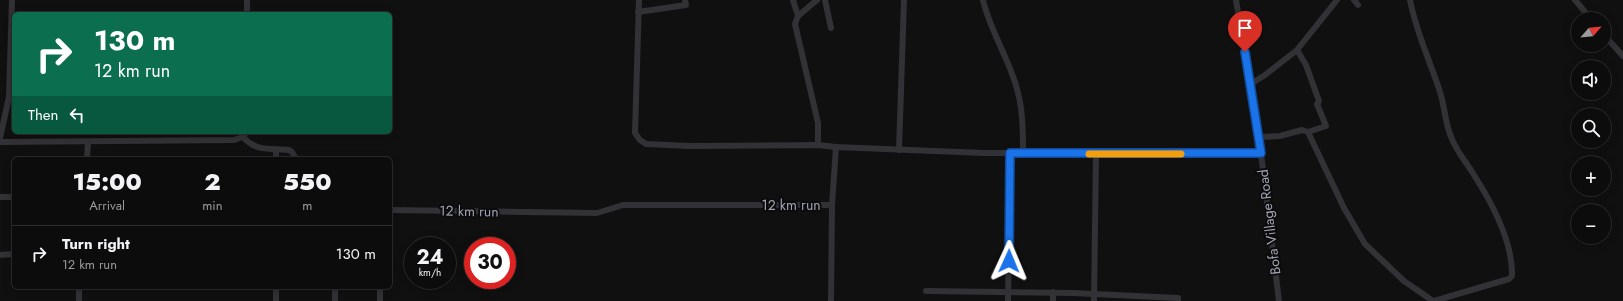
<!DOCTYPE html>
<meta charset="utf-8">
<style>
:root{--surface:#0c0c0d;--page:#1a1a1b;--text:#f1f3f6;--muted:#9a9b9d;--line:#2c2c2e}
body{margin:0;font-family:Jost,sans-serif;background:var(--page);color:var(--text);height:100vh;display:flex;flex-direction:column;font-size:15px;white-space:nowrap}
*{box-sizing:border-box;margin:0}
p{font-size:13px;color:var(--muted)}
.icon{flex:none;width:22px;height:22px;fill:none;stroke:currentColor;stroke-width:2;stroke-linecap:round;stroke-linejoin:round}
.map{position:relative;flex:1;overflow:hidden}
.sheet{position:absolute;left:12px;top:157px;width:380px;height:132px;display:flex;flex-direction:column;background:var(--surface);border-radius:6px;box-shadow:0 2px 10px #0003,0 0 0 1px var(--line)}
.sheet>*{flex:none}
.top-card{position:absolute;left:12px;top:12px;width:380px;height:122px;border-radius:6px;box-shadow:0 2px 10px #0003,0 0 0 1px var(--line);background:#0b6e4f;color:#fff;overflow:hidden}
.needle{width:26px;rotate:63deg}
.buttons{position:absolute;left:1571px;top:12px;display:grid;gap:8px}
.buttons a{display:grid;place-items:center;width:40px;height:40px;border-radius:50%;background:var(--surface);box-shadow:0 2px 10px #0003,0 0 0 1px var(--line);font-size:20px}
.speed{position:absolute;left:404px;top:237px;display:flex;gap:8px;font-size:20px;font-weight:700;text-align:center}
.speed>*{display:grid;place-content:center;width:52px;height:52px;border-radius:50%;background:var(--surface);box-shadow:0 2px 10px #0003,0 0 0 1px var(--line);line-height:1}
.speed small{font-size:10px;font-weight:400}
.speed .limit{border:6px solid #d22;background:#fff;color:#111}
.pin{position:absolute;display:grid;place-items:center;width:34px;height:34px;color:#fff;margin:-41px -17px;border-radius:50% 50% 50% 0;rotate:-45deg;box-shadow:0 0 4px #0007}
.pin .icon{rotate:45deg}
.me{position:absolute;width:44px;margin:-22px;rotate:1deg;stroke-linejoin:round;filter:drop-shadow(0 0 3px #0008)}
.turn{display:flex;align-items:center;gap:14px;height:84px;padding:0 16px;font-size:18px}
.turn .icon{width:52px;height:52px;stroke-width:2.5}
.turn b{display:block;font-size:28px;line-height:34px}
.then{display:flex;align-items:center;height:38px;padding:0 16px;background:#0003;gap:8px;font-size:15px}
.eta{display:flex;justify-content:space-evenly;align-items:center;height:68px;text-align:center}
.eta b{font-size:24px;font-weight:800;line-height:28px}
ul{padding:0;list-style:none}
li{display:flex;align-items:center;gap:12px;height:56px;padding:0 16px;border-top:1px solid var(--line)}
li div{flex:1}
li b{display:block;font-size:15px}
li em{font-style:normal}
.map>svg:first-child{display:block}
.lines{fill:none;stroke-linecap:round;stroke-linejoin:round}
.minor{stroke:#313136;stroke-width:6}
.route-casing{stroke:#114b97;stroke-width:10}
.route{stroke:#1a73e8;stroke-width:7}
.slow{stroke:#f59e0b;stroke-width:7}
.labels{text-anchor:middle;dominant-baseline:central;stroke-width:4;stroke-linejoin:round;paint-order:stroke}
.street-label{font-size:14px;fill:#a0a4b2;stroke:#0b0b0c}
</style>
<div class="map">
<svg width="1623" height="301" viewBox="0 0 1623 301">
<rect width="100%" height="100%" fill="#101011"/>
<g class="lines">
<g class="minor">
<path d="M247 0V14"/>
<path d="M639 0 635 133 640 140 646 144 689 146 818 145 836 147"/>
<path d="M793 0 798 16"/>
<path d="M817 0 798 16 795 24 818 123V145"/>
<path d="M825 0 831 28"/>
<path d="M983 0C990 31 1009 58 1017 89 1023 110 1023 132 1023 153"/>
<path d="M1236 0 1259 137 1279 301"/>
<path d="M1354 0 1358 5"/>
<path d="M1410 0C1416 32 1430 61 1440 92 1445 107 1445 125 1452 139 1457 152 1467 163 1474 175 1492 203 1513 242 1512 276L1509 279 1434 301"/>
<path d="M1575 0 1591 19"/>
<path d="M638 12 686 5 685 0"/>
<path d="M1604 35 1623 56"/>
<path d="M1249 85 1265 75 1297 50 1337 0"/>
<path d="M1308 132 1344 208 1365 244 1404 281 1433 301"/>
<path d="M243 137C256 152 271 148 289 150L292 152 296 159"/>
<path d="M1259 137 1280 136 1302 130 1308 132 1326 126 1317 104 1319 101 1306 65 1297 50"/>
<path d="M0 138 9 97 12 0"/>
<path d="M0 142 234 140 243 137 246 132"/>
<path d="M276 150V159"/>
<path d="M899 150 904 0"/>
<path d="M87 159 88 142"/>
<path d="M0 197H14"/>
<path d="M390 210 597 213 623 205H832L836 147 984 153H1261"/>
<path d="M0 255 14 254"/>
<path d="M79 287V301"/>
<path d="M335 287V301"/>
<path d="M380 287V301"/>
<path d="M926 291 1073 293 1178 298V301"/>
<path d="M276 301V287"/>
<path d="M831 301 832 205"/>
<path d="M1008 301 1010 153"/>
<path d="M1053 301V292"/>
<path d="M1094 301 1096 154"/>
</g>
</g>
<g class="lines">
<defs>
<path id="route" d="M1009 261 1010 153H1261L1245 52"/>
</defs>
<use href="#route" class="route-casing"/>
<use href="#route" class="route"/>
<path class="slow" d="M1089 154H1181"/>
</g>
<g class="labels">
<g class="street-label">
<text x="791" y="205">12 km run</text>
<text transform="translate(469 211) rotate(1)">12 km run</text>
<text transform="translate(1269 222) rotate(-97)">Bofa Village Road</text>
</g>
</g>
</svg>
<div class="buttons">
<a><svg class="needle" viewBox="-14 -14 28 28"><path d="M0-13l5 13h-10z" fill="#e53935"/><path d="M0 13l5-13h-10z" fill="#9a9b9d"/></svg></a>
<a><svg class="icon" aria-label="sound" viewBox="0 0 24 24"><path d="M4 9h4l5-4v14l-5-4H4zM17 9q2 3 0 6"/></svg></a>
<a><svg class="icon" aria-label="search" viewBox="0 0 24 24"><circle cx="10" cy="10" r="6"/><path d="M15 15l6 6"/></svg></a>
<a>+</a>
<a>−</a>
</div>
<div class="speed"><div>24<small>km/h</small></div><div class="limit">30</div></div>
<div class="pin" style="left:1245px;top:52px;background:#d93025"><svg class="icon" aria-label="arrive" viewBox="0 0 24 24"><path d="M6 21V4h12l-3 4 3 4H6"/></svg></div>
<svg class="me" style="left:1009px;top:261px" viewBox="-20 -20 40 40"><path d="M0-17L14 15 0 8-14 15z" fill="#1a73e8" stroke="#fff" stroke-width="4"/></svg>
<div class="top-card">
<div class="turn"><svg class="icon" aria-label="right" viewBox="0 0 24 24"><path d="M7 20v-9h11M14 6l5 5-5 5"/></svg><div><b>130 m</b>12 km run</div></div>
<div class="then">Then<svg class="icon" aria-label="left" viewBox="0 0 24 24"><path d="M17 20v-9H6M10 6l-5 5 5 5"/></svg></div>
</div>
<section class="sheet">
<div class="eta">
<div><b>15:00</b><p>Arrival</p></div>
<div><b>2</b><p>min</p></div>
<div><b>550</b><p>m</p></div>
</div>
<ul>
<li><svg class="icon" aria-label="right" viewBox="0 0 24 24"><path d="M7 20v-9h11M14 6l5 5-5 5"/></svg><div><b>Turn right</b><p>12 km run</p></div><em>130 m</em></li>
</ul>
</section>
</div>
